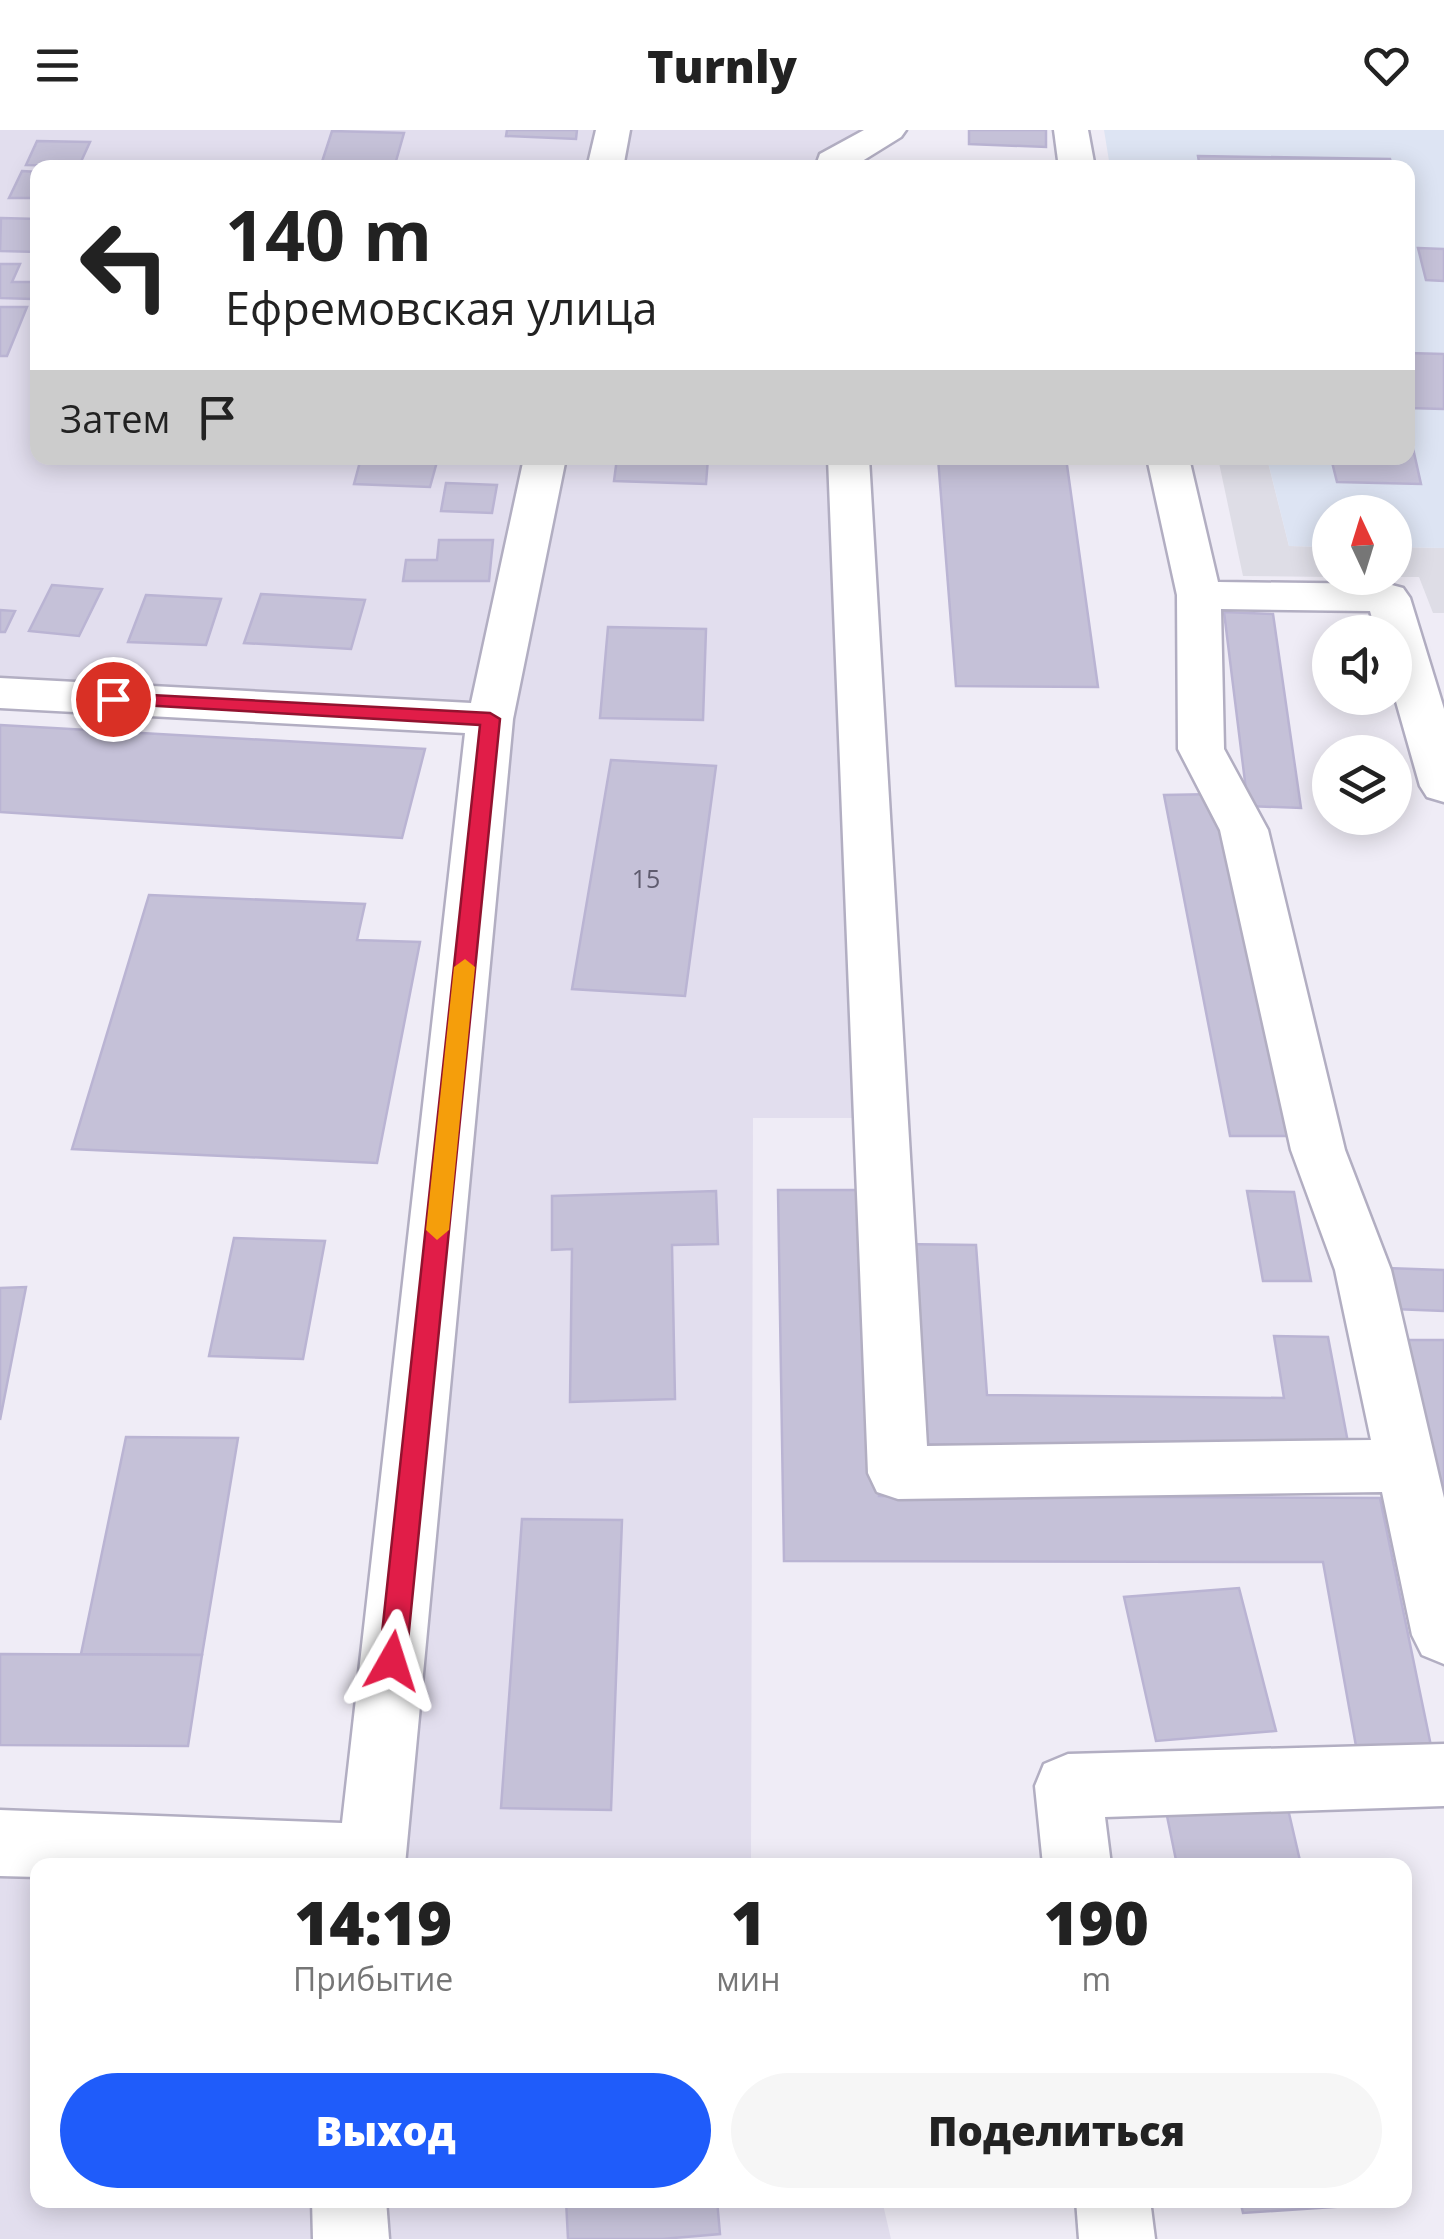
<!DOCTYPE html>
<html lang="ru">
<meta charset="utf-8">
<style>
:root{--surface:#fff;--page:#f6f6f6;--text:#222;--muted:#767676;--accent:#1f5cfa}
body{margin:0;font-family:"Open Sans",sans-serif;background:var(--page);color:var(--text);height:100vh;display:flex;flex-direction:column;font-size:38px;white-space:nowrap}
*{box-sizing:border-box;margin:0}
p{font-size:32px;color:var(--muted)}
.icon{flex:none;width:55px;height:55px;fill:none;stroke:currentColor;stroke-width:2;stroke-linecap:round;stroke-linejoin:round}
.map{position:relative;flex:1;overflow:hidden}
.side{position:absolute;left:30px;top:1728px;width:1382px;height:350px;display:flex;flex-direction:column;background:var(--surface);border-radius:20px;box-shadow:0 5px 25px #0003}
.side>*{flex:none}
.hud{position:absolute;left:30px;top:30px;width:1385px;height:305px;border-radius:20px;box-shadow:0 5px 25px #0003;background:#fff;color:var(--text);overflow:hidden}
.needle{width:65px;rotate:356deg}
.controls{position:absolute;left:1312px;top:365px;display:grid;gap:20px}
.controls a{display:grid;place-items:center;width:100px;height:100px;border-radius:50%;background:var(--surface);box-shadow:0 5px 25px #0003;font-size:50px}
.pin{position:absolute;display:grid;place-items:center;width:85px;height:85px;color:#fff;margin:-42px;border:5px solid #fff;border-radius:50%;box-shadow:0 2px 10px #0007}
.me{position:absolute;width:110px;margin:-55px;rotate:6deg;stroke-linejoin:round;filter:drop-shadow(0 0 8px #0008)}
.turn{display:flex;align-items:center;gap:35px;height:210px;padding:0 30px;font-size:45px}
.turn .icon{width:130px;height:130px;stroke-width:2.5}
.turn b{display:block;font-size:70px;line-height:85px}
.then{display:flex;align-items:center;height:95px;padding:0 30px;background:#0003;gap:20px;font-size:38px}
.eta{display:flex;justify-content:space-evenly;align-items:center;height:170px;text-align:center}
.eta b{font-size:60px;font-weight:800;line-height:70px}
.primary-button{display:flex;gap:20px;margin-top:auto;padding:20px 30px}
.primary-button a{flex:1;height:115px;border-radius:60px;background:var(--accent);color:#fff;font-size:40px;font-weight:800;line-height:115px;text-align:center}
.primary-button a+a{background:var(--page);color:var(--text)}
header{display:flex;justify-content:space-between;align-items:center;height:130px;padding:0 30px;background:var(--surface);font-size:45px;font-weight:800}
.map>svg:first-child{display:block}
.residential{fill:#e2deee}
.industrial{fill:#dedde6}
.medical{fill:#dde4f3}
.building{fill:#c5c1d8;stroke:#bab4d3;stroke-width:2.5}
.lines{fill:none;stroke-linecap:round;stroke-linejoin:round}
.minor-casing{stroke:#b2aec2;stroke-width:5}
.minor{fill:#fff;fill-rule:evenodd}
.route{fill:#e11d48;stroke:#92132f;stroke-width:2.5}
.slow{fill:#f59e0b}
.labels{text-anchor:middle;dominant-baseline:central;stroke-width:8;stroke-linejoin:round;paint-order:stroke}
.number-label{font-size:25px;fill:#5e5b6e}
</style>
<header><svg class="icon" aria-label="menu" viewBox="0 0 24 24"><path d="M4 6h16M4 12h16M4 18h16"/></svg>Turnly<svg class="icon" aria-label="heart" viewBox="0 0 24 24"><path d="M12 20l-8-8c-3-5 5-10 8-4 3-6 11-1 8 4z"/></svg></header>
<div class="map">
<svg width="1444" height="2109" viewBox="0 0 1444 2109">
<rect width="100%" height="100%" fill="#efecf6"/>
<path class="residential" d="M0 0H889L833 38H38V328H848L880 988H753L751 1735H38V2070H882L891 2109H0V1713L371 1727 490 590 0 563Z"/>
<g class="industrial">
<path d="M1218 328H1267L1289 416 1330 417V447L1243 446Z"/>
<path d="M1395 417 1444 418V483H1433L1419 447H1395Z"/>
</g>
<path class="medical" d="M1104 0H1444V418L1395 417V382H1330V417L1289 416 1267 328H1408V38L1110 37Z"/>
<g class="building">
<path d="M507 0H577L576 9 506 6Z"/>
<path d="M969 0H1046V17L969 14Z"/>
<path d="M332 1 404 3 394 38H320Z"/>
<path d="M37 11 90 12 79 36 26 35Z"/>
<path d="M1198 26 1390 29 1392 38H1200Z"/>
<path d="M22 41 38 42V68H9Z"/>
<path d="M1 88 38 89V122L0 121Z"/>
<path d="M1418 118 1444 119V151L1426 150Z"/>
<path d="M0 134H20L12 152H38L32 169 0 168Z"/>
<path d="M0 177H27L7 226H0Z"/>
<path d="M1408 223 1444 224V279L1408 278Z"/>
<path d="M1408 296 1421 354 1337 352 1331 328H1408Z"/>
<path d="M361 328H438L430 357 354 354Z"/>
<path d="M617 328H708L706 354 614 351Z"/>
<path d="M938 328H1066L1098 557 956 556Z"/>
<path d="M446 353 497 355 492 383 441 381Z"/>
<path d="M439 410H493L489 451H403L406 430H437Z"/>
<path d="M52 455 102 459 79 506 29 501Z"/>
<path d="M261 464 365 470 351 519 244 513Z"/>
<path d="M146 465 221 469 206 515 128 512Z"/>
<path d="M0 480 15 481 5 502H0Z"/>
<path d="M1224 482 1273 484 1301 678 1248 676Z"/>
<path d="M608 497 706 499 703 590 600 588Z"/>
<path d="M0 595 425 619 402 708 0 682Z"/>
<path d="M611 630 716 636 685 866 572 859Z"/>
<path d="M1216 664 1288 1006H1230L1164 665Z"/>
<path d="M149 765 365 774 357 810 420 812 377 1033 72 1019Z"/>
<path d="M778 1060H865L879 1366 1380 1368 1431 1616H1356L1323 1432 784 1431Z"/>
<path d="M716 1061 718 1114 672 1115 675 1269 570 1272 572 1119 552 1120V1066Z"/>
<path d="M1247 1061 1294 1062 1311 1151H1263Z"/>
<path d="M234 1108 325 1111 303 1229 209 1226Z"/>
<path d="M902 1114 976 1115 987 1265 1284 1268 1274 1206 1328 1207 1349 1318 912 1314Z"/>
<path d="M1386 1138 1444 1140V1181L1394 1179Z"/>
<path d="M26 1157 0 1290V1158Z"/>
<path d="M1406 1210H1444V1394Z"/>
<path d="M126 1307 238 1308 202 1525 81 1524Z"/>
<path d="M522 1389 622 1390 611 1680 501 1678Z"/>
<path d="M1239 1458 1276 1601 1156 1611 1124 1467Z"/>
<path d="M0 1524 202 1525 188 1616 0 1615Z"/>
<path d="M1288 1679 1301 1735H1177L1167 1686Z"/>
<path d="M566 2070H717L720 2104 662 2109H568Z"/>
<path d="M1240 2070H1376L1377 2074 1243 2083Z"/>
</g>
<g class="lines">
<defs>
<g id="minor">
<path d="M596 0H630L623 38H587Z"/>
<path d="M864 0H906L901 7 851 38H815L820 24Z"/>
<path d="M1054 0H1088L1095 38H1059Z"/>
<path d="M524 328H566L513 589 405 1735H38V1747L0 1746V1680L342 1693 465 603 0 578V548L471 573Z"/>
<path d="M828 328H869L927 1316 1371 1310 1335 1140 1291 1020 1220 700 1178 619 1177 465 1147 328H1189L1218 452 1388 454 1403 458 1410 468 1444 579V672L1427 667 1420 656 1395 568V502H1376L1370 481 1221 479 1224 619 1268 700 1345 1020 1391 1140 1444 1368V1534L1422 1525 1412 1505 1382 1362 898 1369 877 1362 868 1343Z"/>
<path d="M1444 1614V1676L1105 1687 1111 1735H1043L1035 1656 1044 1634 1068 1624Z"/>
<path d="M312 2070H386L389 2109H313Z"/>
<path d="M1076 2070H1150L1155 2109H1079Z"/>
</g>
</defs>
<use href="#minor" class="minor-casing"/>
<use href="#minor" class="minor"/>
</g>
<path class="route" d="M113 563 490 583 500 589 406 1531 402 1540 392 1543 383 1540 379 1531 480 595 107 573 104 569Z"/>
<path class="slow" d="M465 829 475 837 449 1100 437 1110 426 1100 454 837Z"/>
<g class="labels">
<g class="number-label">
<text x="646" y="748">15</text>
</g>
</g>
</svg>
<div class="controls">
<a><svg class="needle" viewBox="-14 -14 28 28"><path d="M0-13l5 13h-10z" fill="#e53935"/><path d="M0 13l5-13h-10z" fill="#767676"/></svg></a>
<a><svg class="icon" aria-label="sound" viewBox="0 0 24 24"><path d="M4 9h4l5-4v14l-5-4H4zM17 9q2 3 0 6"/></svg></a>
<a><svg class="icon" aria-label="layers" viewBox="0 0 24 24"><path d="M12 4l9 5-9 5-9-5zM3 14l9 5 9-5"/></svg></a>
</div>
<div class="pin" style="left:113px;top:569px;background:#d93025"><svg class="icon" aria-label="arrive" viewBox="0 0 24 24"><path d="M6 21V4h12l-3 4 3 4H6"/></svg></div>
<svg class="me" style="left:392px;top:1531px" viewBox="-20 -20 40 40"><path d="M0-17L14 15 0 8-14 15z" fill="#e11d48" stroke="#fff" stroke-width="4"/></svg>
<div class="hud">
<div class="turn"><svg class="icon" aria-label="left" viewBox="0 0 24 24"><path d="M17 20v-9H6M10 6l-5 5 5 5"/></svg><div><b>140 m</b>Ефремовская улица</div></div>
<div class="then">Затем<svg class="icon" aria-label="arrive" viewBox="0 0 24 24"><path d="M6 21V4h12l-3 4 3 4H6"/></svg></div>
</div>
<section class="side">
<div class="eta">
<div><b>14:19</b><p>Прибытие</p></div>
<div><b>1</b><p>мин</p></div>
<div><b>190</b><p>m</p></div>
</div>
<div class="primary-button"><a>Выход</a><a>Поделиться</a></div>
</section>
</div>
